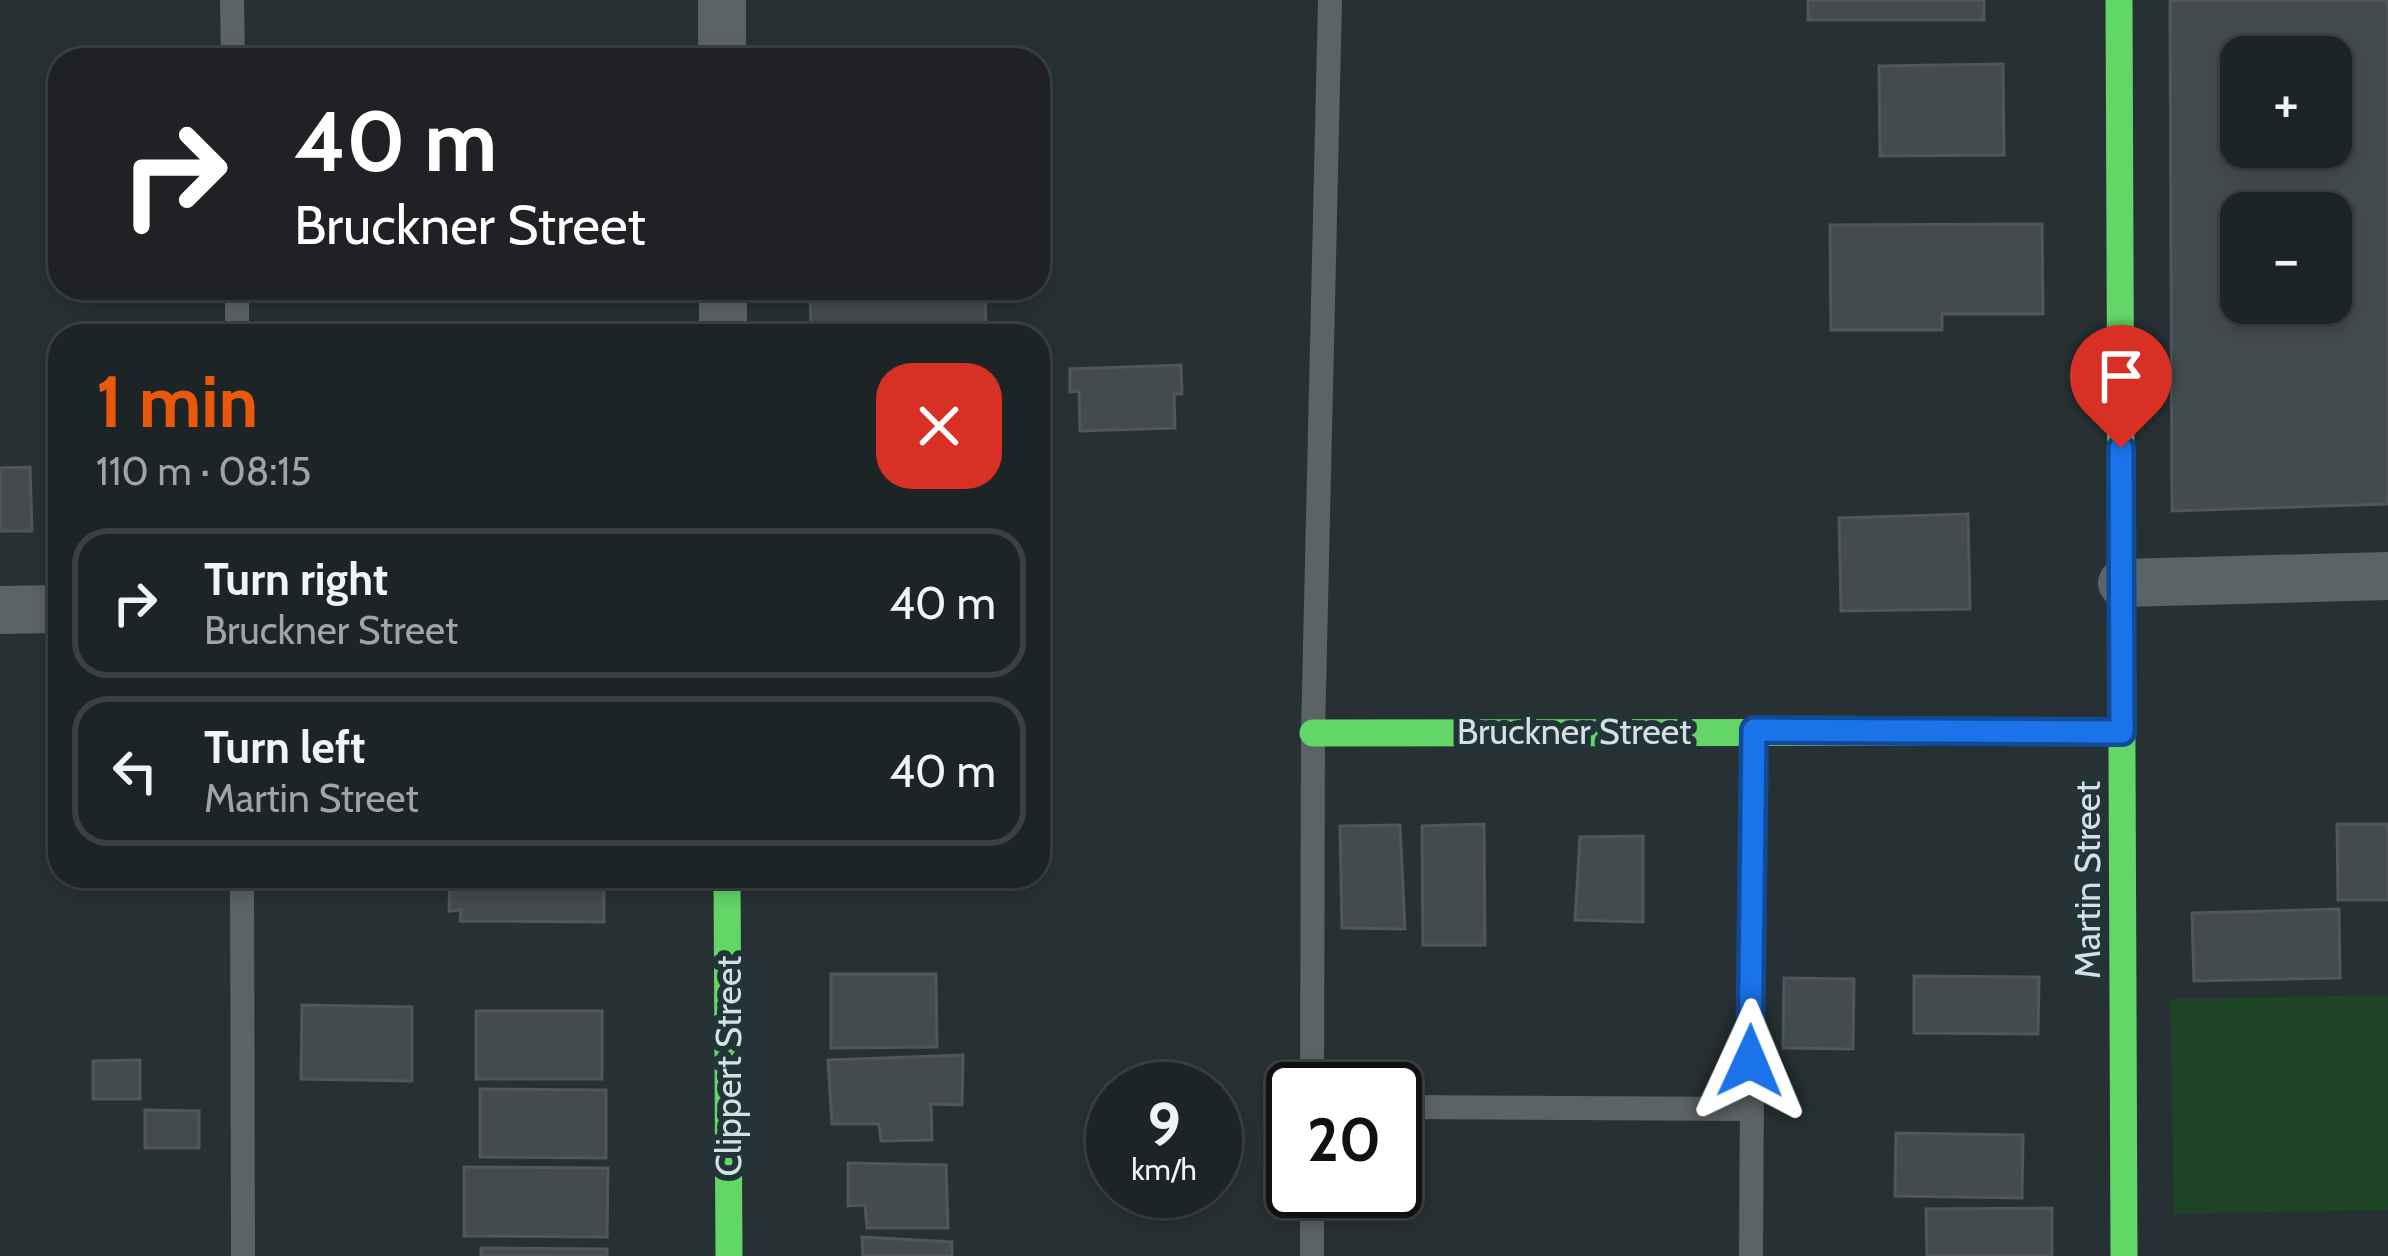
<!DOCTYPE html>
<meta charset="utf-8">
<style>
:root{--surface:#1d2426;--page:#252c2e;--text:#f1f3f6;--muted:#a0a4a7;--line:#3b4143;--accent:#ea580c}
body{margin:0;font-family:Cabin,sans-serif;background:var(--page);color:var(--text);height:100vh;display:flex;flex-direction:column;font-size:45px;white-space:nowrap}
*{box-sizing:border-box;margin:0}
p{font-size:39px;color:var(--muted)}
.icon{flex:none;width:66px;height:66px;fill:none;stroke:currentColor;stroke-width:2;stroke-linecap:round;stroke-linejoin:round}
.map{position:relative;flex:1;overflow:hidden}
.drawer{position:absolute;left:48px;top:324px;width:1002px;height:564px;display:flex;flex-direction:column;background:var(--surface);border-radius:36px;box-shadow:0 6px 18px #0003,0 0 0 3px var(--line)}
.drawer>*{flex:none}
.banner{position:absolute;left:48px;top:48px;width:1002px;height:252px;border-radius:36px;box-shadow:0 6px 18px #0003,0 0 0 3px var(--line);background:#202124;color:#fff;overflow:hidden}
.fabs{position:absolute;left:2220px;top:36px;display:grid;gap:24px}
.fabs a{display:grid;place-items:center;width:132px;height:132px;border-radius:24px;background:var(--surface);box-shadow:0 6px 18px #0003,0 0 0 3px var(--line);font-size:60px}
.speed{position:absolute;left:1086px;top:1062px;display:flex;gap:24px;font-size:60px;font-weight:700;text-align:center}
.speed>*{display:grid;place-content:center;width:156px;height:156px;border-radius:50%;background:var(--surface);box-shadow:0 6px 18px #0003,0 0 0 3px var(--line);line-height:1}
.speed small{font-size:30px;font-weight:400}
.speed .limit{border:6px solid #111;border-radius:18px;background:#fff;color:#111}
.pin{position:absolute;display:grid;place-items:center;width:102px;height:102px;color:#fff;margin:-123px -51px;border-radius:50% 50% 50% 0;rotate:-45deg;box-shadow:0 0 12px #0007}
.pin .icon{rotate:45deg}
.me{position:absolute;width:132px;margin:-66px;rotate:1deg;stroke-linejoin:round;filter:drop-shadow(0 0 9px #0008)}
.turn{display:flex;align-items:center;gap:42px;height:252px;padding:0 48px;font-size:54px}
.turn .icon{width:156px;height:156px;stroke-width:2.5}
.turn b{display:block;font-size:84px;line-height:102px}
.round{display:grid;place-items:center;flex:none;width:126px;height:126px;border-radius:36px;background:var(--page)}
.summary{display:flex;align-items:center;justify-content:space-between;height:204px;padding:0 48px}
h1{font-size:72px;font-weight:700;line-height:90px;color:var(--accent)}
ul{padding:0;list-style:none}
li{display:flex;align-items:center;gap:36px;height:150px;margin:0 24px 18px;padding:0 24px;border:6px solid var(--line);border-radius:36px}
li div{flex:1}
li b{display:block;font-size:45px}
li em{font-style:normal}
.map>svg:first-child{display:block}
.green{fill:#1e4327}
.building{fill:#444b4e;stroke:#505659;stroke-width:3;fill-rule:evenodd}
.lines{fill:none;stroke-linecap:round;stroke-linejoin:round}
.lane{stroke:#5c6365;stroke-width:24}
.street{stroke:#5c6365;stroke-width:48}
.fast{stroke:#63d668;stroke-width:27}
.route-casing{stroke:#114b97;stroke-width:30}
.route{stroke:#1a73e8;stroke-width:21}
.labels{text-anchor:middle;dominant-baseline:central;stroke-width:12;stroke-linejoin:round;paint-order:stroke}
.street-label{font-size:36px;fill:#d5e0e3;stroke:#223438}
</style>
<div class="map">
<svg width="2388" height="1256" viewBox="0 0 2388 1256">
<rect width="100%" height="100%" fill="#273033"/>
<path class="green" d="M2388 995V1210L2174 1214 2170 999Z"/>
<g class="building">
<rect x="1808" y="0" width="176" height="20"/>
<path d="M2170 0H2388V504L2172 511ZM2241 57H2331V147H2241ZM2241 213H2331V303H2241Z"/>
<path d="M2003 64 2004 155 1880 156 1879 66Z"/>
<path d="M2042 224 2043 314H1942V330H1831L1830 225Z"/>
<path d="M810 288H985L986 336H811Z"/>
<path d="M1181 365 1182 394H1174L1175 428 1080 431 1079 391 1070 392V369Z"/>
<path d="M30 467 32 531H0V468Z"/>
<path d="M1968 514 1970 609 1841 611 1839 518Z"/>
<path d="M1484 824 1485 945H1423L1422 826Z"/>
<path d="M2337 824H2388V900H2338Z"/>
<path d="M1400 825 1405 929 1342 928 1340 826Z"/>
<path d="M1643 836V922L1575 920 1580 837Z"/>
<path d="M450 876H604V922L460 921 461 910 449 911Z"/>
<path d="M2339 909 2340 978 2194 981 2192 913Z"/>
<path d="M831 974H936L937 1047 831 1048Z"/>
<path d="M1914 976 2039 977 2038 1034 1914 1033Z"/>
<path d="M1784 978 1854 979 1853 1049 1783 1048Z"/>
<path d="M302 1005 412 1007V1081L301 1079Z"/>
<rect x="476" y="1011" width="126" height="68"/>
<path d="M963 1055 962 1105 931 1104 932 1140 881 1141 879 1124H832L828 1060Z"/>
<path d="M140 1060V1099H93V1061Z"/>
<path d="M480 1089 606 1090V1158L480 1157Z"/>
<path d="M145 1110 199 1111V1148H145Z"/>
<path d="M1896 1133 2023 1135 2022 1198 1895 1196Z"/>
<path d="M848 1163 946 1165 948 1228H867L865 1205 848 1206Z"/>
<path d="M464 1167 608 1168 607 1237 464 1236Z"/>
<path d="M2052 1208V1256H1927L1926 1209Z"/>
<path d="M862 1237 952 1242V1256H863Z"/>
<path d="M481 1248 607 1249V1256H481Z"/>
</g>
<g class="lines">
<g class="lane">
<path d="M232 0 233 60"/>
<path d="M237 288V336"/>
<path d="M242 876 243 1256"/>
<path d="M1312 1089 1313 733 1330 0"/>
<path d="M1395 1107 1749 1109"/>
<path d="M1312 1256V1191"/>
<path d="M1751 1256 1754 736"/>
</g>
<g class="street">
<path d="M722 0V60"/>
<path d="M723 288V336"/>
<path d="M2122 583 2388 576"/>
<path d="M0 610 60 609"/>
</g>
<g class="fast">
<path d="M2119 0 2124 1256"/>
<path d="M1313 733 2123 732"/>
<path d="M727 876 729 1256"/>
</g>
</g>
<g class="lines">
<defs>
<path id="route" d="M1750 1061 1754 730 2122 732 2121 448"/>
</defs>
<use href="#route" class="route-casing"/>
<use href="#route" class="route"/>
</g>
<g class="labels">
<g class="street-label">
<text x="1574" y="731">Bruckner Street</text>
<text transform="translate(2087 880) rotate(-90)">Martin Street</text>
<text transform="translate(728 1066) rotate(-90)">Clippert Street</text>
</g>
</g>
</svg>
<div class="fabs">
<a>+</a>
<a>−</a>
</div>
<div class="speed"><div>9<small>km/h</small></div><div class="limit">20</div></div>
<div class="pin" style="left:2121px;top:448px;background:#d93025"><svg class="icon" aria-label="arrive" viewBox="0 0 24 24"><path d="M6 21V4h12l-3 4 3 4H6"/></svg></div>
<svg class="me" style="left:1750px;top:1061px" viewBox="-20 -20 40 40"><path d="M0-17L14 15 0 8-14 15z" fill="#1a73e8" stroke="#fff" stroke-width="4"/></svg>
<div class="banner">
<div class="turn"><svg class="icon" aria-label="right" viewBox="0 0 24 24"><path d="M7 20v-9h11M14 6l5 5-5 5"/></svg><div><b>40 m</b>Bruckner Street</div></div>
</div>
<section class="drawer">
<div class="summary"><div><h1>1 min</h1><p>110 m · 08:15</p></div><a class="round" style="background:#d93025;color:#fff"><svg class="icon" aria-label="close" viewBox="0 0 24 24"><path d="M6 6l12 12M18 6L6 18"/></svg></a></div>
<ul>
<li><svg class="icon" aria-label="right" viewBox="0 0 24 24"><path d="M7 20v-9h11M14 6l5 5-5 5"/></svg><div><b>Turn right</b><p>Bruckner Street</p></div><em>40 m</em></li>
<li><svg class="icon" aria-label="left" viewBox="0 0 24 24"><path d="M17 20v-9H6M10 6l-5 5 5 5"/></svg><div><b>Turn left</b><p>Martin Street</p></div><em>40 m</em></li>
</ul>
</section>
</div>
